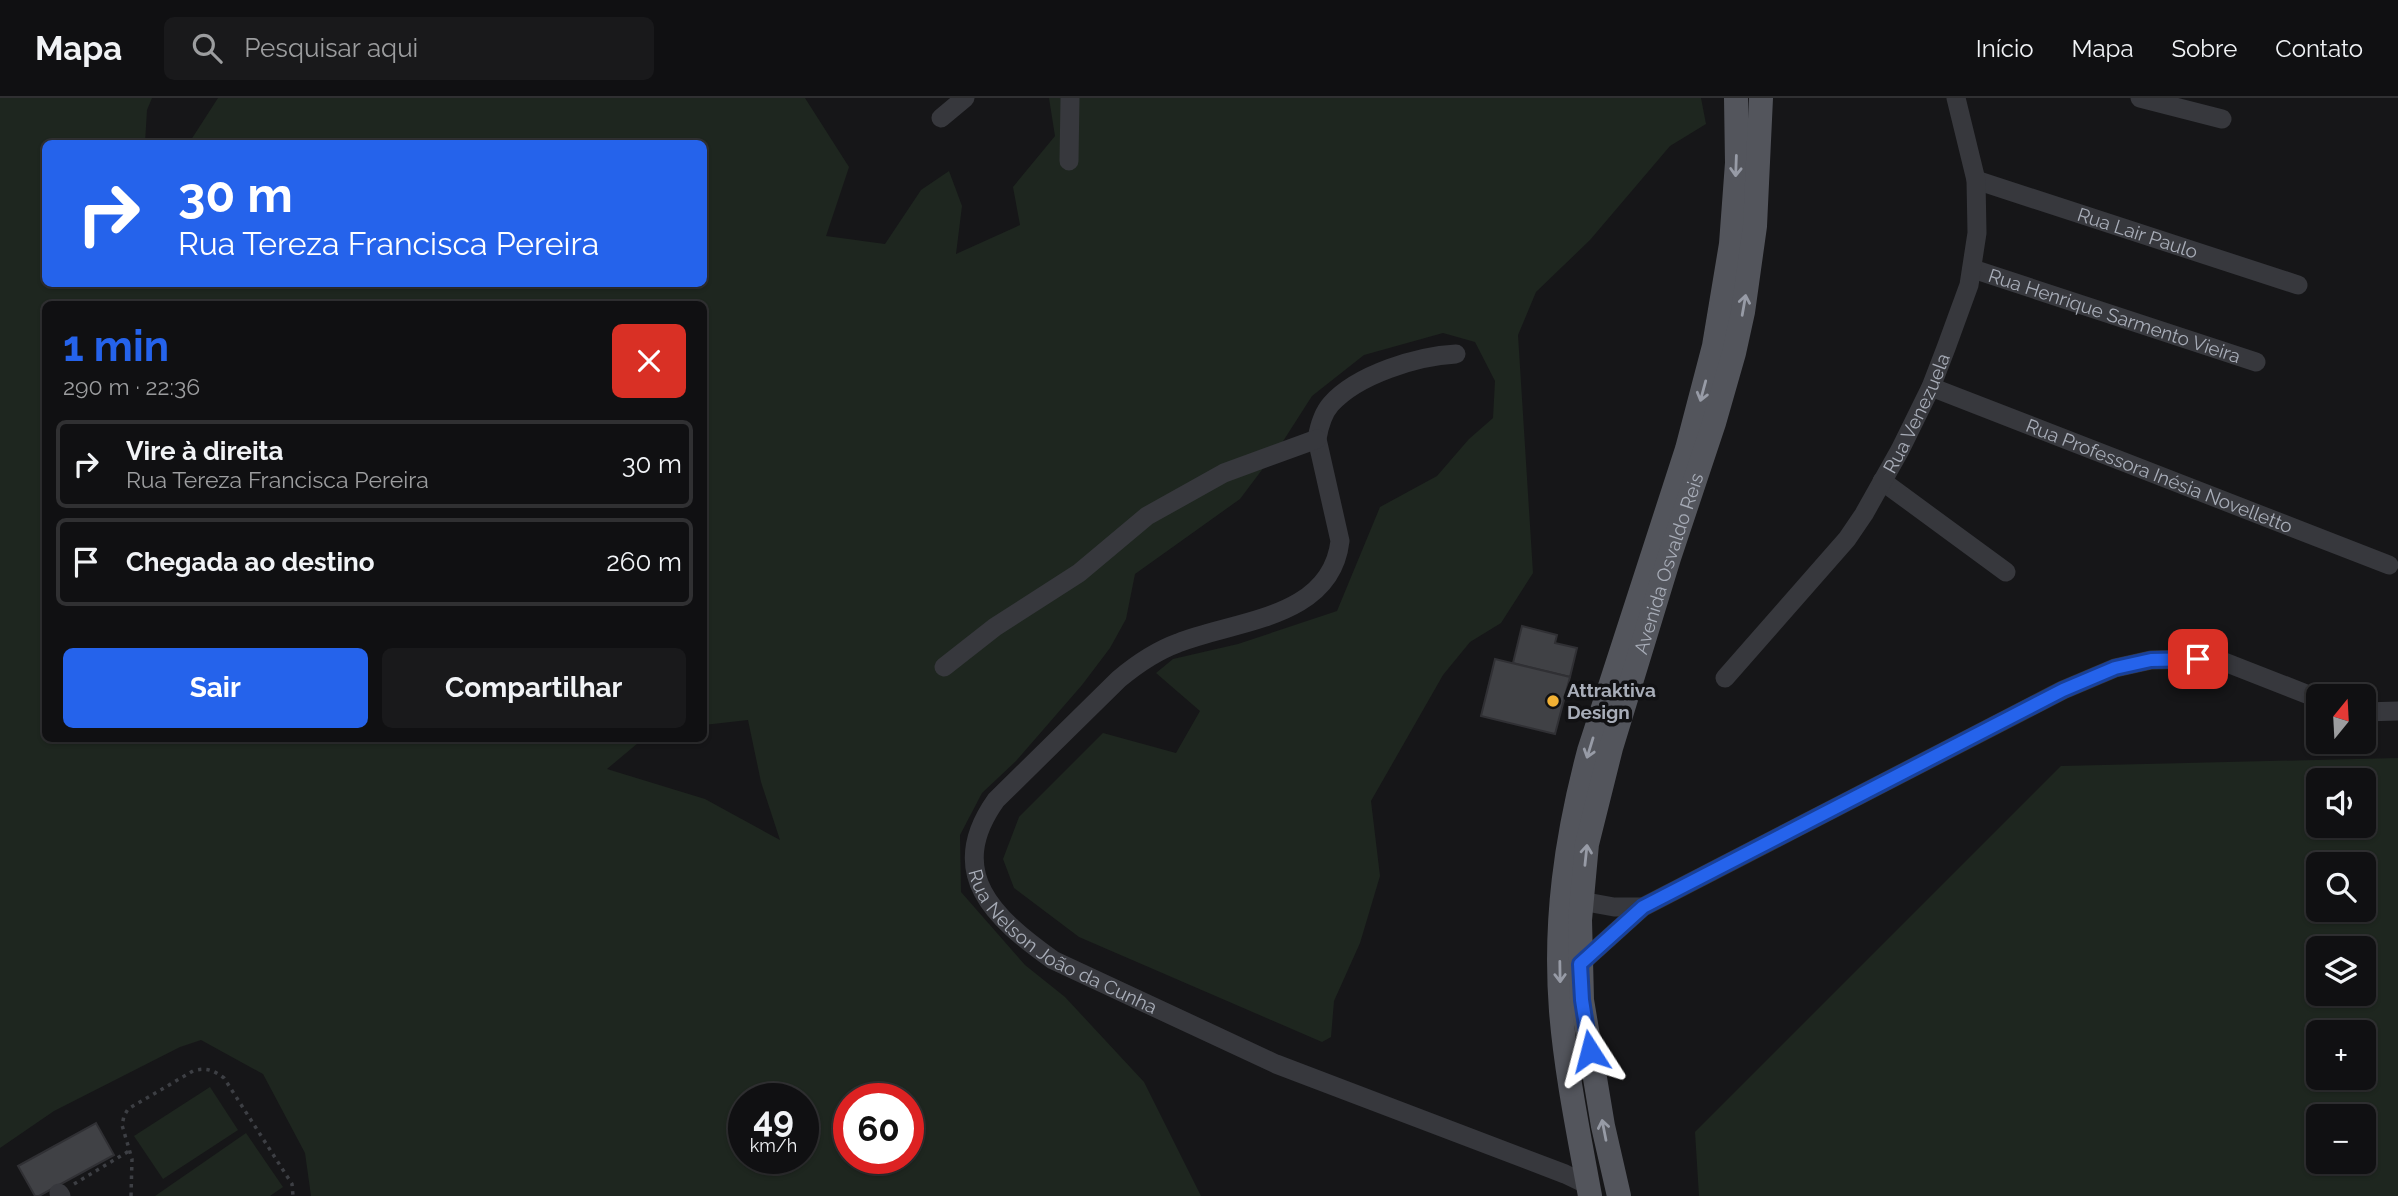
<!DOCTYPE html>
<html lang="pt">
<meta charset="utf-8">
<style>
:root{--surface:#101012;--page:#19191b;--text:#f1f3f6;--muted:#9c9d9f;--line:#303032;--accent:#2563eb}
body{margin:0;font-family:Raleway,sans-serif;background:var(--page);color:var(--text);height:100vh;display:flex;flex-direction:column;font-size:26px;white-space:nowrap}
*{box-sizing:border-box;margin:0}
p{font-size:23px;color:var(--muted)}
.icon{flex:none;width:38px;height:38px;fill:none;stroke:currentColor;stroke-width:2;stroke-linecap:round;stroke-linejoin:round}
.map{position:relative;flex:1;overflow:hidden}
.drawer{position:absolute;left:42px;top:203px;width:665px;height:441px;display:flex;flex-direction:column;background:var(--surface);border-radius:10px;box-shadow:0 2px 5px #0004,0 0 0 2px var(--line)}
.drawer>*{flex:none}
.top-card{position:absolute;left:42px;top:42px;width:665px;height:147px;border-radius:10px;box-shadow:0 2px 5px #0004,0 0 0 2px var(--line);background:#2563eb;color:#fff;overflow:hidden}
.needle{width:46px;rotate:18deg}
.buttons{position:absolute;left:2306px;top:586px;display:grid;gap:14px}
.buttons a{display:grid;place-items:center;width:70px;height:70px;border-radius:10px;background:var(--surface);box-shadow:0 2px 5px #0004,0 0 0 2px var(--line);font-size:35px}
.speed{position:absolute;left:728px;top:985px;display:flex;gap:14px;font-size:35px;font-weight:700;text-align:center}
.speed>*{display:grid;place-content:center;width:91px;height:91px;border-radius:50%;background:var(--surface);box-shadow:0 2px 5px #0004,0 0 0 2px var(--line);line-height:1}
.speed small{font-size:18px;font-weight:400}
.speed .limit{border:10px solid #d22;background:#fff;color:#111}
.pin{position:absolute;display:grid;place-items:center;width:60px;height:60px;color:#fff;margin:-30px;border-radius:14px;box-shadow:0 4px 10px #0006}
.me{position:absolute;width:77px;margin:-38px;rotate:351deg;stroke-linejoin:round;filter:drop-shadow(0 0 5px #0008)}
.turn{display:flex;align-items:center;gap:24px;height:147px;padding:0 21px;font-size:32px}
.turn .icon{width:91px;height:91px;stroke-width:2.5}
.turn b{display:block;font-size:49px;line-height:60px}
.round{display:grid;place-items:center;flex:none;width:74px;height:74px;border-radius:10px;background:var(--page)}
.head{display:flex;align-items:center;justify-content:space-between;height:119px;padding:0 21px}
h1{font-size:42px;font-weight:700;line-height:52px;color:var(--accent)}
.action{display:flex;gap:14px;margin-top:auto;padding:14px 21px}
.action a{flex:1;height:80px;border-radius:10px;background:var(--accent);color:#fff;font-size:28px;font-weight:700;line-height:80px;text-align:center}
.action a+a{background:var(--page);color:var(--text)}
ul{padding:0;list-style:none}
li{display:flex;align-items:center;gap:21px;height:88px;margin:0 14px 10px;padding:0 7px;border:4px solid var(--line);border-radius:10px}
li div{flex:1}
li b{display:block;font-size:26px}
li em{font-style:normal}
header{display:flex;align-items:center;gap:42px;box-sizing:border-box;height:98px;padding:0 35px;background:var(--surface);border-bottom:2px solid var(--line)}
header strong{font-size:33px}
nav{display:flex;gap:38px;margin-inline-start:auto;font-size:24px}
.search{width:490px;height:63px;background:var(--page);display:flex;align-items:center;gap:18px;box-sizing:border-box;padding:0 24px;border-radius:10px;color:var(--muted);font-size:26px}
.map>svg:first-child{display:block}
.green{fill:#1e261f;fill-rule:evenodd}
.building{fill:#404145;stroke:#303034;stroke-width:2}
.lines{fill:none;stroke-linecap:round;stroke-linejoin:round}
.path{stroke:#3d3f44;stroke-width:3.5;stroke-dasharray:3.5 5;stroke-linecap:butt}
.minor{stroke:#37383d;stroke-width:19}
.major{stroke:#53555c;stroke-width:24}
.oneway{stroke:#979ba6}
.route-casing{stroke:#184099;stroke-width:18}
.route{stroke:#2563eb;stroke-width:12}
.poi-dot{fill:#f2b134;stroke:#111113;stroke-width:2.5}
.labels{text-anchor:middle;dominant-baseline:central;stroke-width:7;stroke-linejoin:round;paint-order:stroke}
.street-label{font-size:19px;fill:#a8adb8;stroke:#111113}
.poi-label{font-size:19px;font-weight:bold;fill:#a8adb8;stroke:#111113;text-anchor:start}
</style>
<header>
<strong>Mapa</strong>
<div class="search"><svg class="icon" aria-label="search" viewBox="0 0 24 24"><circle cx="10" cy="10" r="6"/><path d="M15 15l6 6"/></svg>Pesquisar aqui</div>
<nav><a>Início</a><a>Mapa</a><a>Sobre</a><a>Contato</a></nav>
</header>
<div class="map">
<svg width="2398" height="1098" viewBox="0 0 2398 1098">
<rect width="100%" height="100%" fill="#161618"/>
<g class="green">
<path d="M0 0H152L147 12 145 45 46 46V186H704V46L189 45 218 0H805L849 69 826 138 885 146 921 92 949 73 962 108 956 156 1020 127 1013 89 1055 38 1049 0H1701L1706 26 1670 48 1590 142 1536 194 1518 237 1533 475 1501 525 1470 544 1443 577 1371 703 1380 778 1360 845 1334 903 1331 939 1322 944 1079 839 1014 790 1003 761 1019 719 1103 635 1176 655 1200 613 1156 575 1173 561 1238 546 1337 513 1380 409 1437 378 1469 341 1493 320 1495 283 1475 244 1443 235 1364 257 1312 298 1280 348 1240 401 1135 476 1126 521 1110 550 1082 587 1016 663 982 695 960 737 961 794 1025 867 1065 899 1144 984 1201 1098H311L305 1055 263 976 201 942 180 949 54 1013 0 1050ZM46 206H704V627L748 622 761 684 780 742 705 701 607 671 644 640H46ZM744 1001H803V1060H744ZM849 1001H908V1060H849Z"/>
<path d="M2398 660V1098H1699L1695 1034 2061 668ZM2319 682H2364V728H2319ZM2319 766H2364V812H2319ZM2319 850H2364V896H2319ZM2319 934H2364V980H2319ZM2319 1018H2364V1064H2319Z"/>
<path d="M210 989 238 1032 163 1081 134 1038Z"/>
<path d="M246 1035 283 1089 270 1098H155Z"/>
</g>
<g class="building">
<path d="M1522 528 1557 537 1555 545 1577 550 1570 579 1513 565Z"/>
<path d="M1495 561 1570 579 1555 636 1481 618Z"/>
<path d="M96 1025 114 1057 39 1098H35L18 1068Z"/>
</g>
<g class="lines">
<g class="path">
<path d="M74 1086 129 1053"/>
<path d="M131 1098 132 1061 122 1027 124 1018 128 1011 193 973C206 969 213 972 224 980L292 1086 293 1098"/>
</g>
<g class="minor">
<path d="M2140 0 2222 21"/>
<path d="M941 20 965 0"/>
<path d="M1069 63 1070 0"/>
<path id="s1" d="M1976 82 2298 187"/>
<path id="s2" d="M1973 171 2256 264"/>
<path id="s3" d="M1456 256C1418 258 1358 276 1331 306 1323 315 1319 329 1317 341L1340 443C1331 521 1236 522 1178 545 1156 553 1137 566 1119 581L996 702C944 775 994 820 1053 862L1276 966 1565 1076 1588 1087"/>
<path id="s4" d="M1931 289 2389 467"/>
<path d="M1882 383 2006 474"/>
<path d="M944 569 995 529 1079 475 1147 418 1224 375 1317 341"/>
<path id="s5" d="M1725 580 1847 441 1864 416 1900 352 1931 289 1946 250 1969 187 1977 135 1976 82 1956 0"/>
<path d="M2364 614 2398 613"/>
<path d="M1581 803 1614 809H1643"/>
<path d="M1580 866 1643 809 2063 592 2115 570 2151 562 2198 561 2222 563 2319 601"/>
<path d="M59 1095 61 1098"/>
</g>
<g class="major">
<path d="M1590 1098C1579 1037 1566 975 1561 913 1554 823 1566 740 1589 653L1687 351 1714 248 1731 146 1737 65 1736 0"/>
<path id="s6" d="M1619 1098 1603 1028 1582 902 1580 822 1587 746 1611 650 1669 460 1714 325 1734 255 1743 214 1755 128 1761 0"/>
</g>
</g>
<defs><path id="oneway-shaft" d="M-6 0H5M1.5-3L5.5 0L1.5 3" fill="none" stroke-width="1.6" stroke-linecap="round" stroke-linejoin="round" transform="scale(1.75)"/></defs>
<g class="oneway">
<use href="#oneway-shaft" transform="translate(1736 68) rotate(92)"/>
<use href="#oneway-shaft" transform="translate(1744 207) rotate(-80)"/>
<use href="#oneway-shaft" transform="translate(1703 293) rotate(105)"/>
<use href="#oneway-shaft" transform="translate(1590 650) rotate(107)"/>
<use href="#oneway-shaft" transform="translate(1586 757) rotate(-84)"/>
<use href="#oneway-shaft" transform="translate(1560 874) rotate(89)"/>
<use href="#oneway-shaft" transform="translate(1604 1032) rotate(-101)"/>
</g>
<g class="lines">
<defs>
<path id="route" d="M1590 953 1582 902 1580 866 1643 809 2063 592 2115 570 2151 562 2198 561"/>
</defs>
<use href="#route" class="route-casing"/>
<use href="#route" class="route"/>
</g>
<circle class="poi-dot" cx="1553" cy="603" r="7"/>
<g class="labels">
<g class="street-label">
<text stroke="none"><textPath href="#s1" startOffset="170">Rua Lair Paulo</textPath></text>
<text stroke="none"><textPath href="#s2" startOffset="149">Rua Henrique Sarmento Vieira</textPath></text>
<text stroke="none"><textPath href="#s5" startOffset="329">Rua Venezuela</textPath></text>
<text stroke="none"><textPath href="#s4" startOffset="245">Rua Professora Inésia Novelletto</textPath></text>
<text stroke="none"><textPath href="#s6" startOffset="648">Avenida Osvaldo Reis</textPath></text>
<text stroke="none"><textPath href="#s3" startOffset="919">Rua Nelson João da Cunha</textPath></text>
</g>
<g class="poi-label">
<text x="1567" y="592">Attraktiva<tspan x="1567" dy="22">Design</tspan></text>
</g>
</g>
</svg>
<div class="buttons">
<a><svg class="needle" viewBox="-14 -14 28 28"><path d="M0-13l5 13h-10z" fill="#e53935"/><path d="M0 13l5-13h-10z" fill="#9c9d9f"/></svg></a>
<a><svg class="icon" aria-label="sound" viewBox="0 0 24 24"><path d="M4 9h4l5-4v14l-5-4H4zM17 9q2 3 0 6"/></svg></a>
<a><svg class="icon" aria-label="search" viewBox="0 0 24 24"><circle cx="10" cy="10" r="6"/><path d="M15 15l6 6"/></svg></a>
<a><svg class="icon" aria-label="layers" viewBox="0 0 24 24"><path d="M12 4l9 5-9 5-9-5zM3 14l9 5 9-5"/></svg></a>
<a>+</a>
<a>−</a>
</div>
<div class="speed"><div>49<small>km/h</small></div><div class="limit">60</div></div>
<div class="pin" style="left:2198px;top:561px;background:#d93025"><svg class="icon" aria-label="arrive" viewBox="0 0 24 24"><path d="M6 21V4h12l-3 4 3 4H6"/></svg></div>
<svg class="me" style="left:1590px;top:953px" viewBox="-20 -20 40 40"><path d="M0-17L14 15 0 8-14 15z" fill="#2563eb" stroke="#fff" stroke-width="4"/></svg>
<div class="top-card">
<div class="turn"><svg class="icon" aria-label="right" viewBox="0 0 24 24"><path d="M7 20v-9h11M14 6l5 5-5 5"/></svg><div><b>30 m</b>Rua Tereza Francisca Pereira</div></div>
</div>
<section class="drawer">
<div class="head"><div><h1>1 min</h1><p>290 m · 22:36</p></div><a class="round" style="background:#d93025;color:#fff"><svg class="icon" aria-label="close" viewBox="0 0 24 24"><path d="M6 6l12 12M18 6L6 18"/></svg></a></div>
<ul>
<li><svg class="icon" aria-label="right" viewBox="0 0 24 24"><path d="M7 20v-9h11M14 6l5 5-5 5"/></svg><div><b>Vire à direita</b><p>Rua Tereza Francisca Pereira</p></div><em>30 m</em></li>
<li><svg class="icon" aria-label="arrive" viewBox="0 0 24 24"><path d="M6 21V4h12l-3 4 3 4H6"/></svg><div><b>Chegada ao destino</b></div><em>260 m</em></li>
</ul>
<div class="action"><a>Sair</a><a>Compartilhar</a></div>
</section>
</div>
